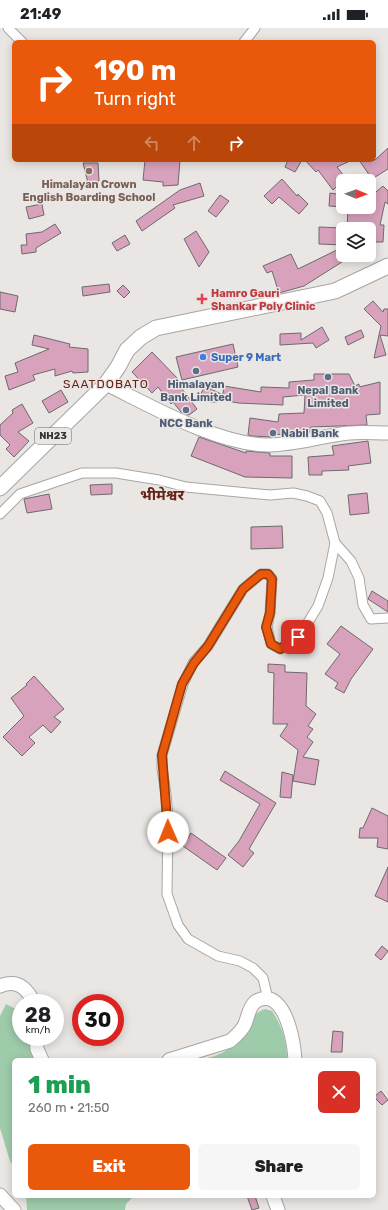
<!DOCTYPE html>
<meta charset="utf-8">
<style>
:root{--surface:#fff;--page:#f6f6f6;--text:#202124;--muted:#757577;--accent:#ea580c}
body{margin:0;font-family:Rubik,"Noto Sans Devanagari",sans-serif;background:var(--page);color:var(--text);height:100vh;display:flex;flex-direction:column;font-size:15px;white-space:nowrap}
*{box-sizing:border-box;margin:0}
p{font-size:13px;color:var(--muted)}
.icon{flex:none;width:22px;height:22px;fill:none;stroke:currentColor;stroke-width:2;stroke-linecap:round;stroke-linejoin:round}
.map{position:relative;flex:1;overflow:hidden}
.panel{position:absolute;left:12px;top:1030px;width:364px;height:140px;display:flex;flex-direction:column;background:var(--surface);border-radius:6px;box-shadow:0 2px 10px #0003}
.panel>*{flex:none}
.hud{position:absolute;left:12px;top:12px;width:364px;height:122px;border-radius:6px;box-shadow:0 2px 10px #0003;background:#ea580c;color:#fff;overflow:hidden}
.needle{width:26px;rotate:91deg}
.tools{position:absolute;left:336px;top:146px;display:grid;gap:8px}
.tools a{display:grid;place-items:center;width:40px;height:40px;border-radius:6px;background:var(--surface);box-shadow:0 2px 10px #0003;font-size:20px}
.speed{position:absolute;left:12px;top:966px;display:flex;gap:8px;font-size:20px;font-weight:700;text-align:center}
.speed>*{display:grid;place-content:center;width:52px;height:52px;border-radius:50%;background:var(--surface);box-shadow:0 2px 10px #0003;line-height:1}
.speed small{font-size:10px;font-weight:400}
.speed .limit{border:6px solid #d22;background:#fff;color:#111}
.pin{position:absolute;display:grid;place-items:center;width:34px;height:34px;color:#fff;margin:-17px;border-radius:8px;box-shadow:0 2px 6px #0006}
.me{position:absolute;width:44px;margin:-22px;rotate:359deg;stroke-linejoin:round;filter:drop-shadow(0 0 3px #0008)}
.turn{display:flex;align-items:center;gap:14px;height:84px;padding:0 16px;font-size:18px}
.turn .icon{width:52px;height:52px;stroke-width:2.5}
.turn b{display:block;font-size:28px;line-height:34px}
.lanes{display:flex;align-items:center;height:38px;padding:0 16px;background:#0003;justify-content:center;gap:20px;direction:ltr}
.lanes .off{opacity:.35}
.round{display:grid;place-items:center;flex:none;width:42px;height:42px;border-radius:6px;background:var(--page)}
.overview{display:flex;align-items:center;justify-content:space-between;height:68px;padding:0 16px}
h1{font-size:24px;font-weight:800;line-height:30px;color:#1e9e55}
.button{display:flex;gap:8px;margin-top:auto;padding:8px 16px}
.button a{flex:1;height:46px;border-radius:6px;background:var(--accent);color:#fff;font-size:16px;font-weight:800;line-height:46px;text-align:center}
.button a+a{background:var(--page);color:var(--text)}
.status{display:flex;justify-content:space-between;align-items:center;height:28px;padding:0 20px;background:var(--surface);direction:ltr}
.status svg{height:11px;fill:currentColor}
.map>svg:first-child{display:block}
.green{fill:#9eccab}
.building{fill:#d8a2bc;stroke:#6d6a6c}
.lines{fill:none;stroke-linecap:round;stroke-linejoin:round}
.minor-casing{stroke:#a8a6a3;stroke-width:11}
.secondary-casing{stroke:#a8a6a3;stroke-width:15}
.primary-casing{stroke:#a8a6a3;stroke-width:17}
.minor{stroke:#fff;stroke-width:9}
.secondary{stroke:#fff;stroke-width:13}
.primary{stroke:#fff;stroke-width:15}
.route-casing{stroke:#983908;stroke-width:10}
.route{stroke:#ea580c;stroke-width:7}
.education-dot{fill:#8d6e63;stroke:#e9e6e3;stroke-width:1.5}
.health-dot{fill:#e0444e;stroke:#e9e6e3;stroke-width:1.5}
.shop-dot{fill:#3f7fe0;stroke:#e9e6e3;stroke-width:1.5}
.service-dot{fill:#5c6f8a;stroke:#e9e6e3;stroke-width:1.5}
.labels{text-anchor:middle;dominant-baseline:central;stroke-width:3;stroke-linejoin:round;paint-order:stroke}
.shield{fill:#e9e6e3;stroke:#696766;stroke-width:1}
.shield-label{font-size:10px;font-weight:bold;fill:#323130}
.education-label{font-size:11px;font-weight:bold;fill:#785e54;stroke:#e9e6e3}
.health-label{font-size:11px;font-weight:bold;fill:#be3a42;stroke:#e9e6e3;text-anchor:start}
.shop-label{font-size:11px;font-weight:bold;fill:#366cbe;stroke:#e9e6e3;text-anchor:start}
.service-label{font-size:11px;font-weight:bold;fill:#4e5e75;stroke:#e9e6e3}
.neighbourhood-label{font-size:12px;letter-spacing:1px;fill:#662316;stroke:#e9e6e3}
.district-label{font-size:15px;font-weight:bold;fill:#662316;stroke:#e9e6e3}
</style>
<div class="status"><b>21:49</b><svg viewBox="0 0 49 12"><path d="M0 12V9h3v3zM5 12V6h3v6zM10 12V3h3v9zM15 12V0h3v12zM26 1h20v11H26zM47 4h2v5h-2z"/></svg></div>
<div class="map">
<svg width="388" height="1182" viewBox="0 0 388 1182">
<rect width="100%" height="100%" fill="#e9e6e3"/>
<g class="green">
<path d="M6 976 20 983 21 1009H28L36 1032H14V1140L10 1133 0 1100V988Z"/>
<path d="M265 981 272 983C282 998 287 1013 287 1032H198C210 1030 222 1027 232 1018 245 1007 247 987 265 981Z"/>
<path d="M26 1168H134L126 1176 125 1182H27Z"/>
</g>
<g class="building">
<path d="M388 120V141L372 151 359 132H375Z"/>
<path d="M145 132H180L178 157 163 158V154L143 152Z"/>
<path d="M288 132H302L295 144 285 139Z"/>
<path d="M305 132H352L337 139 347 152 343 153 333 162 318 142 316 144Z"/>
<path d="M83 135H98L99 153 88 155Z"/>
<path d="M282 151 297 168 298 166 308 176 299 186 279 169 272 176 264 168Z"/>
<path d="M200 155 204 168 173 177 175 180 142 203 136 193 180 162Z"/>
<path d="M383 158 388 163V176L385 174 380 197H384L383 214H372L373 199 356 197V201H347L348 179H353V182L369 183V170Z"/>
<path d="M330 165 343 167V179L329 178Z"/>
<path d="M220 167 229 173 216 189 208 183Z"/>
<path d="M42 176 44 187 29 191 26 179Z"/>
<path d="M55 196 61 205 36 220V224L22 226 21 217H27L26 206 42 204Z"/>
<path d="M319 199 343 200V217L319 216Z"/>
<path d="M196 203 209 224 199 239 184 211Z"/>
<path d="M125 207 130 216 117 223 112 215Z"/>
<path d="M343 219V227H353L304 258 279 265 272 243 267 245 263 238 291 226 298 241Z"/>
<path d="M109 256 110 264 83 268 82 259Z"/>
<path d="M123 257 130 264 124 270 117 263Z"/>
<path d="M0 264 18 268 15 284 0 281Z"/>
<path d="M373 273 383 284 384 281H388V308L380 307 386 327 374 330 381 298 364 281Z"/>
<path d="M322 299 329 312 316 320 313 315 280 317V306L301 305V312Z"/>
<path d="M361 302 364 309 348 317 345 309Z"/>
<path d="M34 307 70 316 69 319 88 321V344L73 345 72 343 55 348V341L33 347 35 352 9 362 5 348 18 344 15 335 49 321 32 317Z"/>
<path d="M233 316 238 339 182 352 176 329Z"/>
<path d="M152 324 179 352 176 353 197 381 189 387 181 384 173 374 171 376 158 359 152 365 132 344Z"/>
<path d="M314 346H349L355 358 359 356V359L380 354V386L366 387 367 397 311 399V403L287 407 273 406 272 409 252 408 248 407 250 390 278 394 279 386 304 385 305 367 283 369V377L238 375 222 372 224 358 261 364V359L289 360V354L314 352Z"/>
<path d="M205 358 221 366 217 374H211L199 369Z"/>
<path d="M61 362 68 374 49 385 42 373Z"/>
<path d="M22 376 33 395 18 404 29 413 14 429 6 421 10 417 0 407V397L13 385 12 382Z"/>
<path d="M199 409 246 425V423L270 425V428H292V450L245 449 191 428Z"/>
<path d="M368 413 371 435 348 438 349 442 322 443V447H309L308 429 334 427 332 418Z"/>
<path d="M112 456V466L91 467 90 457Z"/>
<path d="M367 465 369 485 350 487 348 467Z"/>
<path d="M49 466 52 481 27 485 24 471Z"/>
<path d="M282 498 283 520 251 521V499Z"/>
<path d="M372 563 388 573V584L368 571Z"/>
<path d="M341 598 373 621 351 651 344 665 335 660 338 655 325 646 340 626 327 616Z"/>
<path d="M268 636 285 637V644L307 645 306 678 316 686 308 698 313 701 307 709 313 714 303 729 319 732 315 757 293 753 298 722 280 708 288 696H273L274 645 268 644Z"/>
<path d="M34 648 64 681 54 689 61 694 51 705 43 697 29 709 35 715 22 728 3 709 24 688 11 670 27 657 26 656Z"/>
<path d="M225 743 276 775 249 821 254 825 243 839 228 827 239 813 260 776 220 752Z"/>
<path d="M282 744 293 747 291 770 280 769Z"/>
<path d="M372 780 388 788V821L377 819 378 810H359L360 800H363Z"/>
<path d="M191 805 226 830 217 842 183 818Z"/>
<path d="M388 839V874L375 868Z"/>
<path d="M382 918 388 923 381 932 375 927Z"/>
<path d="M333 1003 343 1004 342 1024H331Z"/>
<path d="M381 1063 388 1072 382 1077 374 1069Z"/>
<path d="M247 1168H255L259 1180 252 1182Z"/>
</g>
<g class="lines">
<defs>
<g id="minor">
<path d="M8 0 22 14"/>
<path d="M244 14 255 0"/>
<path d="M0 486 20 466 82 445H116L159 452 186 459 270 467 293 465 307 468 320 473 327 485 335 515 328 550 318 578 299 609 280 621 271 616 267 599 270 585 272 551 268 546H261L243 561 208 618 193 635 183 656 162 727V741L166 766 168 789 167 866 178 897 188 911 218 928 240 933 253 940 263 950 268 971"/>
<path d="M335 515 351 533 359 550 363 577 371 591 388 590"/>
</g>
<g id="secondary">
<path d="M106 356C151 378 220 418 270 417 297 416 322 408 349 405 362 404 375 405 388 405"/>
<path d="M0 958C17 951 27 960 34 975"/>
<path d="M36 1009 37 1021 42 1032"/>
<path d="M169 1032 230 1013C236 1008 242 1003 245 996 248 989 249 979 255 974 259 971 265 970 270 971 288 978 294 1015 295 1032"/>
<path d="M0 1167 14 1182"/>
<path d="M273 1168 278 1182"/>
</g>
<path id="primary" d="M0 460 106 356 118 339 127 322 141 309 156 300 335 263 388 238"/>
</defs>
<use href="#minor" class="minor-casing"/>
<use href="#secondary" class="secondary-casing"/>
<use href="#primary" class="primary-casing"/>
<use href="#minor" class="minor"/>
<use href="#secondary" class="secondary"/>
<use href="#primary" class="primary"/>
</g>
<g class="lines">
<defs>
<path id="route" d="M168 804 162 727 182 656 194 635 208 618 243 561 261 546H268L272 551 270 585 266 599 271 616 280 621 298 609"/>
</defs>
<use href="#route" class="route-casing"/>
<use href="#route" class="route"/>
</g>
<circle class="education-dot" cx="89" cy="143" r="4"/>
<path class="health-dot" d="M200 265h4v4h4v4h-4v4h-4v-4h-4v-4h4z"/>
<circle class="shop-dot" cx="203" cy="329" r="4"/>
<g class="service-dot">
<circle cx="196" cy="343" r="4"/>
<circle cx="328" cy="349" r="4"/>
<circle cx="186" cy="382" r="4"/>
<circle cx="273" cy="405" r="4"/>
</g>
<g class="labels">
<rect class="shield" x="35" y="400" width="36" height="16" rx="3"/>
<g class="shield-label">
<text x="53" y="408">NH23</text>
</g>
<g class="education-label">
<text x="89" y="156">Himalayan Crown<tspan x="89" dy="13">English Boarding School</tspan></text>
</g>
<g class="health-label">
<text x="211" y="265">Hamro Gauri<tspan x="211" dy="13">Shankar Poly Clinic</tspan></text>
</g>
<g class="shop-label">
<text x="211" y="329">Super 9 Mart</text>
</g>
<g class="service-label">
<text x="196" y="356">Himalayan<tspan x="196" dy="13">Bank Limited</tspan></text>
<text x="328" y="362">Nepal Bank<tspan x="328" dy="13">Limited</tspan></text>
<text x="186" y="395">NCC Bank</text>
<text x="281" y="405" text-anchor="start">Nabil Bank</text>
</g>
<g class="neighbourhood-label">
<text x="106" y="356">SAATDOBATO</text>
</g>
<g class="district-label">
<text x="162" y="467">भीमेश्वर</text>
</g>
</g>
</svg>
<div class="tools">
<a><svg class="needle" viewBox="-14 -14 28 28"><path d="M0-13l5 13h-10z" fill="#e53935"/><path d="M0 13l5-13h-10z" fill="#757577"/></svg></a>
<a><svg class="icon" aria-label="layers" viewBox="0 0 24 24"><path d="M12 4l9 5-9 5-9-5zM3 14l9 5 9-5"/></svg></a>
</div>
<div class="speed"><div>28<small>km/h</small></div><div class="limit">30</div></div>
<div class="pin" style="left:298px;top:609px;background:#d93025"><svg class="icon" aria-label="arrive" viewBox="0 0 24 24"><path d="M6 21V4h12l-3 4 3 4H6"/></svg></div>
<svg class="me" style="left:168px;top:804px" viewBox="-20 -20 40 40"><circle r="19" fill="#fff"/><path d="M0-13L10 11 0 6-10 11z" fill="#ea580c"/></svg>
<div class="hud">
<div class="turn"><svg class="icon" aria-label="right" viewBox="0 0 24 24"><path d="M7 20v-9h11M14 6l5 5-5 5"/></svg><div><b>190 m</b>Turn right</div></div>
<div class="lanes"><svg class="icon off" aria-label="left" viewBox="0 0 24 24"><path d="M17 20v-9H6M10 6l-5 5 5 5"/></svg><svg class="icon off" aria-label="ahead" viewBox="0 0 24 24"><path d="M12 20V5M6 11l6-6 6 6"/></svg><svg class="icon" aria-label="right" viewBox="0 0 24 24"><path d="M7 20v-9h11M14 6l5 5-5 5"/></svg></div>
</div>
<section class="panel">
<div class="overview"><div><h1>1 min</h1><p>260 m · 21:50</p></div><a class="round" style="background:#d93025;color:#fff"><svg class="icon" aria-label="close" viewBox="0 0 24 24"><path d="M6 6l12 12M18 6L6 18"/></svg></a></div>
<div class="button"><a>Exit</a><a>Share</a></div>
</section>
</div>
